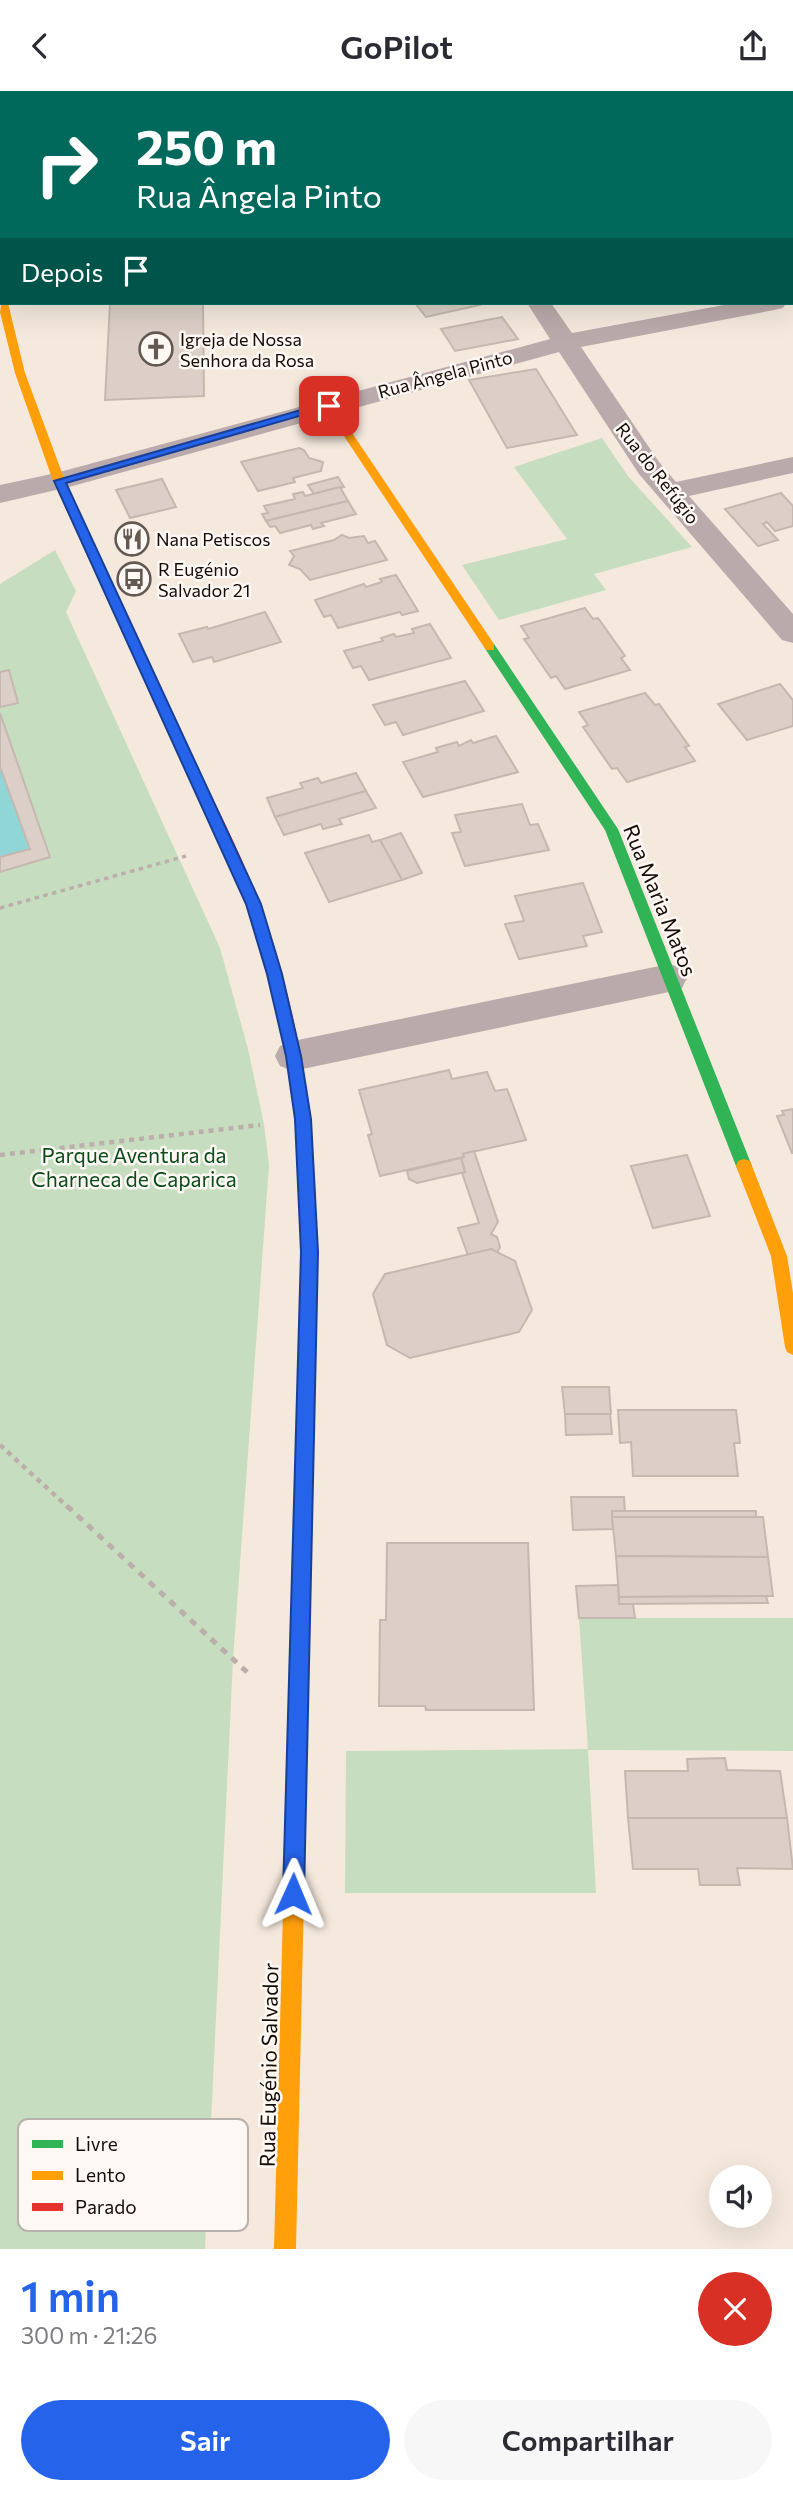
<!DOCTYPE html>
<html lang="pt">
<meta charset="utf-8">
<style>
:root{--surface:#fff;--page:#f7f7f7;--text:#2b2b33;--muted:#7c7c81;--accent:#2563eb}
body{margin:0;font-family:Commissioner,sans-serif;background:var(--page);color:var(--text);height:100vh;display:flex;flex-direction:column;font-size:26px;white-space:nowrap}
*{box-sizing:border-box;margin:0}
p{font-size:23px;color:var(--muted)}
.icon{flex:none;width:38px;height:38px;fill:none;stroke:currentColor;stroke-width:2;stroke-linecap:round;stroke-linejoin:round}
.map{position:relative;height:2158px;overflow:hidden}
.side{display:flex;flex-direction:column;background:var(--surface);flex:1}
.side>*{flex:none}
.top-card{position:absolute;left:0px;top:0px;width:794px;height:214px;box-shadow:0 7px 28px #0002;background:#00695c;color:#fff;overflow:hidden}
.tools{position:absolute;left:709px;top:2074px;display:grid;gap:14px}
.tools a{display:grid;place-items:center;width:63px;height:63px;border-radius:50%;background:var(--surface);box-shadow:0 7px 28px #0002;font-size:35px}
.pin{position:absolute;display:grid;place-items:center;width:60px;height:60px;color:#fff;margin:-30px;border-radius:14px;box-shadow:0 4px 10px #0006}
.me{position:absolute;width:77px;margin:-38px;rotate:1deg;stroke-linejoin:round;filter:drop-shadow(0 0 5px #0008)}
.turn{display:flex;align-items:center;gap:24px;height:147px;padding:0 21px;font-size:32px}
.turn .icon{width:91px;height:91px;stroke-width:2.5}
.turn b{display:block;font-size:49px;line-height:60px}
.then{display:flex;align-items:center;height:66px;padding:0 21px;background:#0003;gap:14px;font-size:26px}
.round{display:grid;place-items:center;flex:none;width:74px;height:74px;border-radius:37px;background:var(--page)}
.head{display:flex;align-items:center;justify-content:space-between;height:119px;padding:0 21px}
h1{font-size:42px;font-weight:600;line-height:52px;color:var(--accent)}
.cta{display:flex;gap:14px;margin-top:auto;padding:14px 21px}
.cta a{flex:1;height:80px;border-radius:42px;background:var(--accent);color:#fff;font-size:28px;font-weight:600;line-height:80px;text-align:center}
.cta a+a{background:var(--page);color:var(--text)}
header{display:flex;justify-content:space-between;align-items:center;height:91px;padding:0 21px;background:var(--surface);font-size:32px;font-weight:600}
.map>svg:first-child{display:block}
.green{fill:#c7ddbf}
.water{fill:#91d6d6}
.building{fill:#dbcfc7;stroke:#c4b8b0;stroke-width:2}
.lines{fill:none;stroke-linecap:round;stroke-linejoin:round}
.path-far2{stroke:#bbaeab;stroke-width:3.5;stroke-dasharray:4.5 4.5;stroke-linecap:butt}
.path-far1{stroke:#bbaeab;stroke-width:4.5;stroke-dasharray:5 5;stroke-linecap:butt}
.path{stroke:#bbaeab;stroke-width:5;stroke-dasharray:7 7;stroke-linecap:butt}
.street{fill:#bbaaab;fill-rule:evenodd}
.fast{fill:#30b455;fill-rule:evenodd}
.slow{fill:#ff9f0a;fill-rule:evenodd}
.jam{fill:#e5322d;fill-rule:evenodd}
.route{fill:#2563eb;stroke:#184099;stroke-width:2}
.labels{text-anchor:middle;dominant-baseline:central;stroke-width:5;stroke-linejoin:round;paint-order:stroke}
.far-poi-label{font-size:18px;fill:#150c05;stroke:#fef8f4;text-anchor:start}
.far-street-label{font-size:18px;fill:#150c05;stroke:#fef8f4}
.street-label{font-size:21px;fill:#150c05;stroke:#fef8f4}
.park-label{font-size:21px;fill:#094b1a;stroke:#fef8f4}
.key{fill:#fef8f4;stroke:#b8b1ac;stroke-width:2}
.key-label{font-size:19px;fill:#150c05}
</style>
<header><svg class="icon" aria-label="back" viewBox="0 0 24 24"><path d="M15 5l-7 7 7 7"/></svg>GoPilot<svg class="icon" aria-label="share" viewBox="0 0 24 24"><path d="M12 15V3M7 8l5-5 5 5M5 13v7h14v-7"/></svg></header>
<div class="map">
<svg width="793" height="2158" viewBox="0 0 793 2158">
<rect width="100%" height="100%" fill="#f5e9de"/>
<g class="green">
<path d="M602 347 628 385 692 456 594 483 606 499 499 529 462 474 567 448 514 376Z"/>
<path d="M55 459 76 500 66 521 220 857 248 958 264 1033 269 1074 233 1569 205 2158H0V781L50 766 0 622V616L18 611 9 580 0 581V493Z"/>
<path d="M579 1527H793V1660L588 1659 596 1802H345L346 1660 588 1658Z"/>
</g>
<path class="water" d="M0 676 30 758 0 766Z"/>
<g class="building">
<path d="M110 212H203L204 305 105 309Z"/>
<path d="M415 212H478L480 214 426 226Z"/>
<path d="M502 226 518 248 455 260 441 238Z"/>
<path d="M536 278 577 344 507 357 469 289Z"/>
<path d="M299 357 304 359 309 367 323 371 321 380 293 387 295 391 258 400 241 371Z"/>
<path d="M338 386 344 396 314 403 308 394Z"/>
<path d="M162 388 176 416 130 427 116 399Z"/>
<path d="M340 396 348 410 266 430 262 423 268 422 264 415 295 408 293 403 303 401 305 405Z"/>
<path d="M781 402 793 415V435L775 440 767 431 763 433 778 449 758 455 725 418Z"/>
<path d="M348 410 356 423 321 432 324 435 313 438 311 434 280 442 275 435 270 436 266 430Z"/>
<path d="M342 444 349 447 364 445 368 452 375 450 387 469 310 489 300 478 289 474 294 465 290 460 334 449Z"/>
<path d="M396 484 418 520 402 524 400 521 338 537 331 524 324 526 315 509 364 493 366 496 382 491 380 488Z"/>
<path d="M585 517 593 528 598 527 625 565 621 567 630 579 565 598 556 585 551 587 524 548 529 547 521 535Z"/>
<path d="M265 521 281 551 214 571 212 566 193 571 179 543 207 536 208 538Z"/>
<path d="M430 533 451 567 369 589 361 575 353 577 344 560 383 550 381 547 394 543 396 546 414 542 412 538Z"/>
<path d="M9 579 18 612 0 616V581Z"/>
<path d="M465 590 484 620 403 644 396 631 385 634 373 614Z"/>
<path d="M780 593 793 609V635L747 649 718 613Z"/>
<path d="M645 602 655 614 659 613 689 655 685 656 695 670 627 691 617 677 612 678 583 636 588 634 579 621Z"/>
<path d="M0 622 50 766 0 781V766L30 758 0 676Z"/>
<path d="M496 645 518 681 423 706 403 671 438 661 436 657 457 651 459 655 471 649 473 652Z"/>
<path d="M356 682 366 700 275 726 267 707 303 697 300 692 318 687 321 692Z"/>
<path d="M366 700 376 717 339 728 342 733 323 738 321 733 284 744 275 726Z"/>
<path d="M522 713 530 734 538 733 549 759 465 775 452 742 461 741 455 724Z"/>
<path d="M401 742 422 782 402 789 380 749Z"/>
<path d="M369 744 372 751 380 749 402 789 329 811 305 762Z"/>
<path d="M583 792 602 841 583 845 587 855 519 868 505 833 524 830 515 805Z"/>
<path d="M449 979 452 988 487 981 495 1000 507 998 526 1049 463 1063 464 1066 380 1085 368 1044 372 1043 359 999Z"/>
<path d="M793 1018V1062H792L777 1025 784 1024 782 1020Z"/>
<path d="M474 1060 498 1131 491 1143 497 1146 500 1156 497 1162 491 1158 468 1164 458 1137 479 1132 462 1082 465 1081 461 1067 464 1066 463 1063Z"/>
<path d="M687 1064 710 1125 653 1137 631 1075Z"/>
<path d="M461 1067 465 1081 417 1092 409 1088 407 1080Z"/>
<path d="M491 1158 515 1170 532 1219 519 1241 410 1267 387 1254 373 1203 385 1183Z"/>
<path d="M562 1296H609L611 1323H565Z"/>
<path d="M618 1319H736L740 1352H734L738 1385H633L631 1351 620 1352Z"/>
<path d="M565 1323H610L612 1343 566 1344Z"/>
<path d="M571 1406H624L625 1421 612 1420 613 1438 573 1439Z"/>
<rect x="612" y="1420" width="144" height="6"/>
<path d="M612 1426H763L768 1466 616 1465Z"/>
<path d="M387 1452H528L534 1619H426L425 1615H379L380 1529H386Z"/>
<path d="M616 1465 768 1466 773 1505 619 1506Z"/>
<path d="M618 1494 619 1513H633L635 1527H579L576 1495Z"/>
<path d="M766 1505 768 1512 619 1513V1506Z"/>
<path d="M725 1667 727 1679 780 1680 787 1727H628L625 1680H688L687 1668Z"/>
<path d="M628 1727H787L793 1778 737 1777 740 1794H700L698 1778H633Z"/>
</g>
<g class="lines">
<path class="path-far2" d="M0 817 186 765"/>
<g class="path-far1">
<path d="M0 1064 260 1034"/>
<path d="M0 1354 69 1417"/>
</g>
<path class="path" d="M67 1415 249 1583"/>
<g class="street">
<path d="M199 0H228L197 2Z"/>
<path d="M360 0H382L384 2H361Z"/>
<path d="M739 0H762L764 2H740Z"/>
<rect x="0" y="66" width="2" height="14"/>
<path d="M527 212H551L572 242 735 212H786L783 217 774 219 581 256 659 371 676 391 793 366V382L689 405 793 523V552L782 549 639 383 559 261 69 396 0 412V394L56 382 550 248Z"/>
<path d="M669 873 682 877 687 887 682 897 669 901 293 980 280 975 275 965 280 955 293 950Z"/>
</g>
<g class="fast">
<path d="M490 552 494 553 618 738 752 1075 750 1080H738L736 1075 605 739 484 556Z"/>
<path d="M309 1161 315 1163 317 1168 307 1671 304 1678 297 1681 290 1678 287 1671 301 1168 303 1163Z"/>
</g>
<g class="slow">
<rect x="29" y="0" width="8" height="2"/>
<path d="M2 209V212H8L25 282 65 390 184 649 183 652H173L172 649 53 390 15 282 0 221Z"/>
<path d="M325 313 334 315 494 553V559H486L324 315Z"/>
<path d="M744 1068 750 1070 752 1075 787 1165 793 1202V1264L787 1261 785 1256 771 1165 736 1075 738 1070Z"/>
<path d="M297 1661 304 1664 307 1671 296 2158H274L287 1671 290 1664Z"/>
</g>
<path class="jam" d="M178 644 184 649C210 703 239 757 260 813 302 927 317 1047 317 1168L315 1173 309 1175 303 1173 301 1168C302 1047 288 928 246 813 226 757 197 703 172 649Z"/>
</g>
<path class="route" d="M325 312 334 315 66 392 261 813 282 883 301 965 311 1028 318 1161 304 1803 301 1811 293 1814 286 1811 283 1803 301 1161 295 1028 286 965 267 883 246 813 54 390Z"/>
<defs>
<symbol id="church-ring" viewBox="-11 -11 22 22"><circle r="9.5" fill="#fef8f4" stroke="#635951" stroke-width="1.5"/><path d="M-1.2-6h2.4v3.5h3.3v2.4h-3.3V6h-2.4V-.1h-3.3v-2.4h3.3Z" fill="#635951"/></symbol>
<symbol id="restaurant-ring" viewBox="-11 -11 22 22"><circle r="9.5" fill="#fef8f4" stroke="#635951" stroke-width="1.5"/><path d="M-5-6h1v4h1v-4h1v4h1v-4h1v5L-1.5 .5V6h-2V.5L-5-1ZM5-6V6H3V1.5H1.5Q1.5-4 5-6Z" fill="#635951"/></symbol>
<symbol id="bus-ring" viewBox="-11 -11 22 22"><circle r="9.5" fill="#fef8f4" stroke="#635951" stroke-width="1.5"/><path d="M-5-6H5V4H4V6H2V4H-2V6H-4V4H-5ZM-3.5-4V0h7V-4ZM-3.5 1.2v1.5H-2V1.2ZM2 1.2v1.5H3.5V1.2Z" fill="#635951"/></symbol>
</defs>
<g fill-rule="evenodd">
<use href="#church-ring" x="137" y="239" width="38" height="38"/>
<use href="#restaurant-ring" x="113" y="429" width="38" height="38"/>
<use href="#bus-ring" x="115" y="469" width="38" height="38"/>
</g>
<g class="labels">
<g class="far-poi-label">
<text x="180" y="248">Igreja de Nossa<tspan x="180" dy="21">Senhora da Rosa</tspan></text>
<text x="156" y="448">Nana Petiscos</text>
<text x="158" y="478">R Eugénio<tspan x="158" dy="21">Salvador 21</tspan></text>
</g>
<g class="far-street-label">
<text transform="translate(445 283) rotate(-15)">Rua Ângela Pinto</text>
<text transform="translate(658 382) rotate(52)">Rua do Refúgio</text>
</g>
<g class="street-label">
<text transform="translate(661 809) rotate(68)">Rua Maria Matos</text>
<text transform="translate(268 1974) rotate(-89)">Rua Eugénio Salvador</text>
</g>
<g class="park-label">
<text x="134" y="1063">Parque Aventura da<tspan x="134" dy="24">Charneca de Caparica</tspan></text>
</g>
</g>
<rect x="18" y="2028" width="230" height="112" rx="10" class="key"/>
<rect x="32" y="2049" width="31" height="8" fill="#30b455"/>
<rect x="32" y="2080" width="31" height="9" fill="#ff9f0a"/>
<rect x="32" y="2112" width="31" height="8" fill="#e5322d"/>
<g class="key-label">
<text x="75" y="2060">Livre</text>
<text x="75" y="2091">Lento</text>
<text x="75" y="2123">Parado</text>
</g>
</svg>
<div class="tools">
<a><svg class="icon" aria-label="sound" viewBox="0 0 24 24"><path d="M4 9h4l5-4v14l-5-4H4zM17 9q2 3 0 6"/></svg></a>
</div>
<div class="pin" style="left:329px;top:315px;background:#d93025"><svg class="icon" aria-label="arrive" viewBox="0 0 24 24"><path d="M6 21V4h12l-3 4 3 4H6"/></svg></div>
<svg class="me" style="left:293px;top:1803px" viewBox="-20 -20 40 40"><path d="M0-17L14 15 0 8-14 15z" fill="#2563eb" stroke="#fff" stroke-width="4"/></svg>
<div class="top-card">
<div class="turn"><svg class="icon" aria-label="right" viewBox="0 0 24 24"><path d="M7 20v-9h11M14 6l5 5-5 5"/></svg><div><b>250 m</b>Rua Ângela Pinto</div></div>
<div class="then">Depois<svg class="icon" aria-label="arrive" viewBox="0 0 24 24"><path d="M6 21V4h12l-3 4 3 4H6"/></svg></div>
</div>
</div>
<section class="side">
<div class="head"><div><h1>1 min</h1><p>300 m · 21:26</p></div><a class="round" style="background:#d93025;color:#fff"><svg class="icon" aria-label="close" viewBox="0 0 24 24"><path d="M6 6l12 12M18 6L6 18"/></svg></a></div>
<div class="cta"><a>Sair</a><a>Compartilhar</a></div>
</section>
